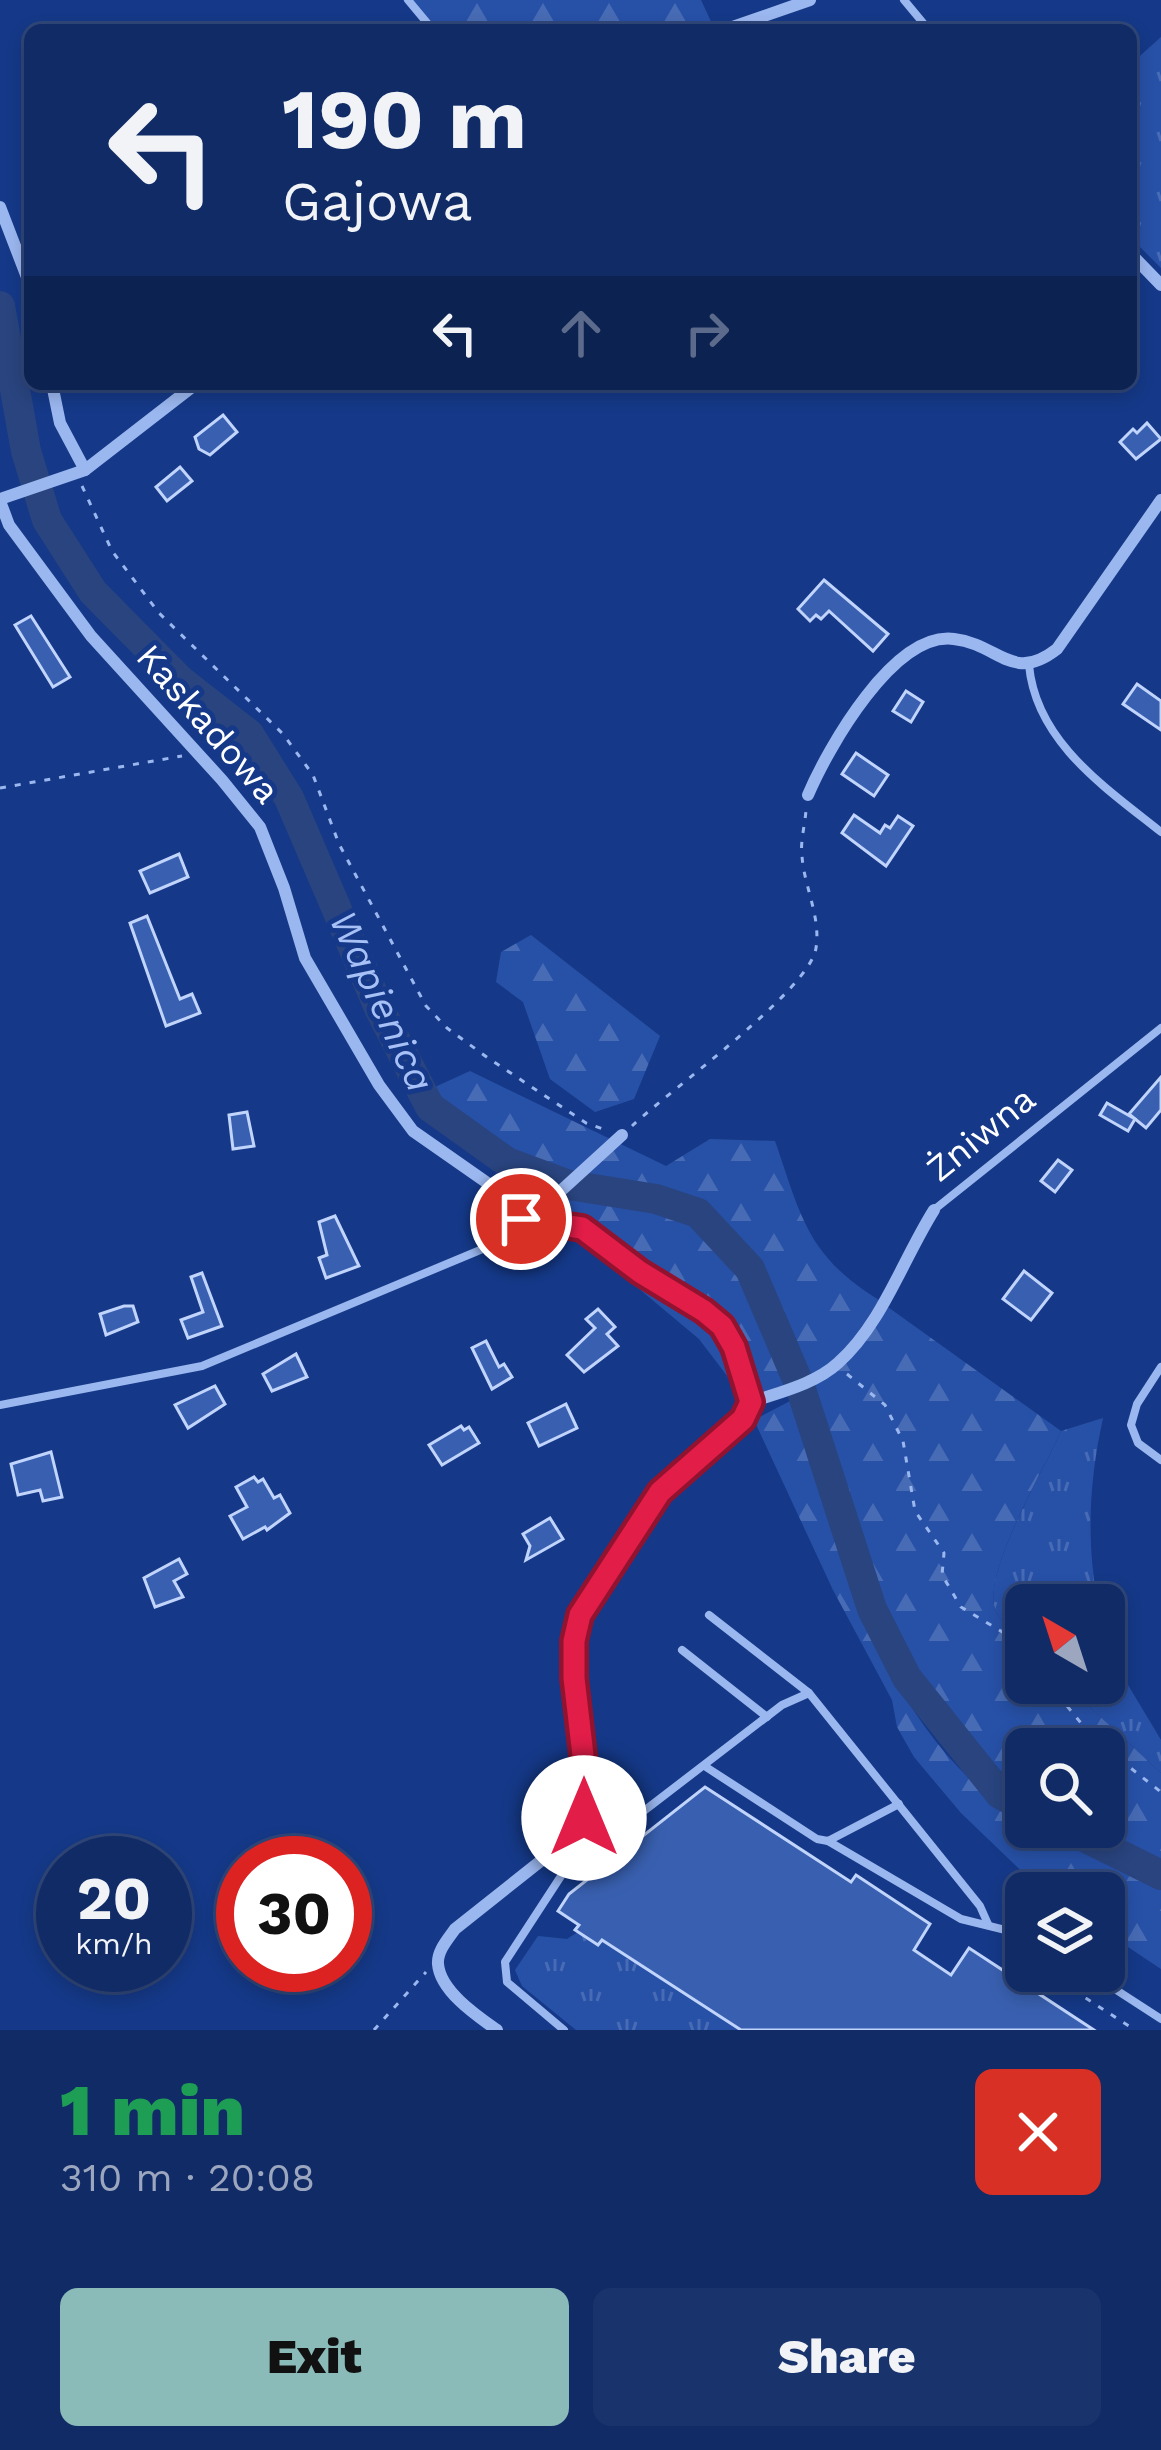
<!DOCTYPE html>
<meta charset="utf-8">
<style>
:root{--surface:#102b66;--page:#19336c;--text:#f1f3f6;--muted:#9ca7bf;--line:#30477a;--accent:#8bbbb9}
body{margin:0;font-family:"Work Sans",sans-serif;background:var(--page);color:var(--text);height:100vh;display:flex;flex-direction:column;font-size:45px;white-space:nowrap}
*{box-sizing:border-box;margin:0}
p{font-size:39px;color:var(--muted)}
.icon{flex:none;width:66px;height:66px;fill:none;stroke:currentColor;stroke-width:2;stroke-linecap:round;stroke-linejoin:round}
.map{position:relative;height:2030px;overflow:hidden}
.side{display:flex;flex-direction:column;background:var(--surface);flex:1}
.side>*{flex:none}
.banner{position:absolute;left:24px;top:24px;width:1113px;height:366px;border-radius:18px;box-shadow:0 6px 18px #0003,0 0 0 3px var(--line);background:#102b66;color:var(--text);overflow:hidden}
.needle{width:78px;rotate:321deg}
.controls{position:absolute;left:1005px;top:1584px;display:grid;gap:24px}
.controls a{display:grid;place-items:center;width:120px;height:120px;border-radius:18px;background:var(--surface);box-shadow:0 6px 18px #0003,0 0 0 3px var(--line);font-size:60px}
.speed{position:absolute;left:36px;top:1836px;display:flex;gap:24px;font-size:60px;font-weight:700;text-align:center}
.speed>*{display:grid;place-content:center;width:156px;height:156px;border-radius:50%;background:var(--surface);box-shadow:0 6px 18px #0003,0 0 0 3px var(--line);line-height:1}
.speed small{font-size:30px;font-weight:400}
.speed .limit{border:18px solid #d22;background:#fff;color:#111}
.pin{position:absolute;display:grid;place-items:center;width:102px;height:102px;color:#fff;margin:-51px;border:6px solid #fff;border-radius:50%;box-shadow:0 3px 12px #0007}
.me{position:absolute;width:132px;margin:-66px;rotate:0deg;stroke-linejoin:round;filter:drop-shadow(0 0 9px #0008)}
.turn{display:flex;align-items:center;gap:42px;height:252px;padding:0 60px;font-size:54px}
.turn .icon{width:156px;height:156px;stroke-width:2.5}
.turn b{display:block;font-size:84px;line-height:102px}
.lanes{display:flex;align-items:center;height:114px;padding:0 60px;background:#0003;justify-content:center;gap:60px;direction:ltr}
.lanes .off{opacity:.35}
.round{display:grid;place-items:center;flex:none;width:126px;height:126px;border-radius:18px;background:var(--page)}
.head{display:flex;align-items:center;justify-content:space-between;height:204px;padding:0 60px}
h1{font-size:72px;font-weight:800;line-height:90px;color:#1e9e55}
.action{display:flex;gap:24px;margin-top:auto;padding:24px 60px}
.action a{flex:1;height:138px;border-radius:18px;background:var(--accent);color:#111;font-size:48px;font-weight:800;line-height:138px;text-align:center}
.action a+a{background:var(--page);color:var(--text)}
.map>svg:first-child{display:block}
.grass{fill:url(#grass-tufts)}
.forest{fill:url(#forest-firs)}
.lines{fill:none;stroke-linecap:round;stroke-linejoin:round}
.river{stroke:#29447f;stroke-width:30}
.building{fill:#3960b0;stroke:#c1d4fb;stroke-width:3}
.path{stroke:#9bb7ef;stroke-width:3;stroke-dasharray:6 9;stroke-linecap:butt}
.lane{stroke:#9bb7ef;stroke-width:8}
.street{stroke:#9bb7ef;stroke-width:12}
.route-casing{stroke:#92132f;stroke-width:30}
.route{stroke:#e11d48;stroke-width:21}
.labels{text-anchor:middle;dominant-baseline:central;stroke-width:10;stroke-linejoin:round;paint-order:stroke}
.street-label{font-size:36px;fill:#fff;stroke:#153988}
.water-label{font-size:39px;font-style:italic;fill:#a7c1f6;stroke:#153988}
</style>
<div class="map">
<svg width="1161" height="2030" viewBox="0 0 1161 2030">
<defs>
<pattern id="grass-tufts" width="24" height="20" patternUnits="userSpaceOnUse" patternTransform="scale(3)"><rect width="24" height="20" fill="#2751a7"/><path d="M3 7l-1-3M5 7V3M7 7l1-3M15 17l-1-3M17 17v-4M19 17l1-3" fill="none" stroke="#476bb4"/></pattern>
<pattern id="forest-firs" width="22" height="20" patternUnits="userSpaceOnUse" patternTransform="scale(3)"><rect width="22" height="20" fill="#2751a7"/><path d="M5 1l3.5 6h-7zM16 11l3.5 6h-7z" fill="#476bb4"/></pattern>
</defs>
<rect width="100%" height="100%" fill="#153988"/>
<g class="grass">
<path d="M1161 37V268L1131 238V64Z"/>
<path d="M1103 1418C1089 1482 1086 1540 1098 1605H1026V1644C1016 1634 999 1621 995 1609 983 1572 1044 1470 1061 1431Z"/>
<path d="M1104 1628 1122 1675 1161 1740V1773L1064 1683H1104Z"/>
<path d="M578 1932 598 1945 602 1940 741 2030H576L522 1986 515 1970 538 1936 567 1939Z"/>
</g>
<g class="forest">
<path d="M403 0H701L714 28 430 30Z"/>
<path d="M531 935 660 1036 634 1099 595 1112 550 1079 523 1002 496 982 501 952Z"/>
<path d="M470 1071 666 1166 710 1139 775 1141C801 1216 807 1256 879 1300 834 1372 823 1373 744 1398L699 1339 411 1098Z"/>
<path d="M885 1305 1061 1431C1044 1469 983 1572 995 1609 999 1621 1016 1634 1026 1644V1683H1064L1161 1773V1863L1082 1827H1104V1749H1026V1792C980 1759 905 1664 885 1612 857 1538 837 1459 813 1383Z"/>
<path d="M794 1399C842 1551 879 1733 1026 1822V1827H1035L1161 1887V1969L1104 1931V1893H1047L1038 1887 961 1813 914 1757 897 1727 892 1700 833 1590 754 1420Z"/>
</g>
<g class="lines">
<g class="river">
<path d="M0 306 26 451 47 520 93 592 180 680 249 734 289 798 380 1010 430 1107 507 1162 569 1185 656 1199 698 1213 750 1269 800 1386 872 1609 907 1678 1000 1794 1026 1808"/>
<path d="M1064 1827 1161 1875"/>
</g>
</g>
<g class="building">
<path d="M223 415 237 432 210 455 199 449 195 437Z"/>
<path d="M1147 423 1161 439 1136 459 1120 442 1133 429 1137 433Z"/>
<path d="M180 467 192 481 167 501 156 487Z"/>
<path d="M824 580 888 634 873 651 829 611 821 619 816 615 810 621 798 609Z"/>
<path d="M31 616 70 677 53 687 15 625Z"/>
<path d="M1137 684 1161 701V730L1123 704Z"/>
<path d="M906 691 923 702 911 722 893 711Z"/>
<path d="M856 753 888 775 874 796 842 774Z"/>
<path d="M854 815 880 833 885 825 890 828 898 816 913 826 886 866 842 833Z"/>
<path d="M179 854 188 877 150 893 140 871Z"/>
<path d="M147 916 180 999 192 994 200 1013 166 1026 130 923Z"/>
<path d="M1161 1077V1110L1146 1128 1129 1114Z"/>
<path d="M1107 1103 1135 1119 1128 1131 1100 1115Z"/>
<path d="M247 1112 254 1146 233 1149 229 1115Z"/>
<path d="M1058 1160 1072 1170 1055 1192 1041 1181Z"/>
<path d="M335 1216 359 1266 326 1278 319 1258 327 1255 319 1222Z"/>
<path d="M1024 1271 1052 1293 1031 1320 1003 1299Z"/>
<path d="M202 1273 222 1326 188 1338 181 1320 203 1312 191 1277Z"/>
<path d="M124 1306H133L138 1322 106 1335 100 1314Z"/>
<path d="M598 1309 615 1327 607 1334 618 1346 584 1372 567 1355 595 1328 586 1319Z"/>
<path d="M486 1341 499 1367 504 1364 512 1377 492 1389 472 1348Z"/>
<path d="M296 1354 307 1377 272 1391 263 1374Z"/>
<path d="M215 1386 225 1404 188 1428 175 1405Z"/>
<path d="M566 1404 577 1428 539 1446 528 1423Z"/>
<path d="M461 1426 464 1430 469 1427 479 1443 442 1465 429 1445Z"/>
<path d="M51 1452 62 1497 43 1501 40 1490 18 1495 11 1464Z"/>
<path d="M254 1477 258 1482 263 1479 274 1498 280 1495 290 1513 267 1530 265 1527 243 1539 230 1516 247 1507 236 1487Z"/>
<path d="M550 1518 563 1539 526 1560 530 1546 523 1534Z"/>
<path d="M179 1559 187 1574 174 1581 183 1597 155 1607 144 1578Z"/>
<path d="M705 1787 851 1882 856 1875 930 1924 914 1950 951 1975 969 1948 1094 2030H741L602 1940 598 1945 575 1930 579 1925 558 1911 569 1894Z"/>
</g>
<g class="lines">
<g class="path">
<path d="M82 486 112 551 159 613 283 734 313 775 339 844 426 1006 447 1028 488 1058 586 1123 603 1129"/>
<path d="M0 788 182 756"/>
<path d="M632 1126C670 1090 810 990 816 948 821 917 804 886 802 856 800 842 805 825 806 810"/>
<path d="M847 1374 885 1405 903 1441 915 1511 944 1553 942 1575 961 1607 1014 1639 1026 1654"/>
<path d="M1048 1683 1095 1740 1161 1792"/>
<path d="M1009 1941 1005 1961 1043 1985 1050 1975 1135 2030"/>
<path d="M374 2030 426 1972"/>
</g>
<g class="lane">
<path d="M408 0 433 30"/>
<path d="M904 0 929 30"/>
<path d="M1029 665C1036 742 1106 788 1161 832"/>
<path d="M935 1209 1161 1028"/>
<path d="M1161 1367 1137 1404 1131 1425 1138 1443 1161 1460"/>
<path d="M0 1405 202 1366 497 1243 521 1219"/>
<path d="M709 1615 809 1693 980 1906 988 1924"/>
<path d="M682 1650 767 1717"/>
<path d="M706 1767 817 1839 828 1841 899 1804"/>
<path d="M828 1841 961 1919 1026 1935"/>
<path d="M1087 1971 1161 2019"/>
<path d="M564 2030 507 1982 505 1962 563 1873 782 1705 809 1693"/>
</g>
<g class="street">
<path d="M724 30 810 0"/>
<path d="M0 207 30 285"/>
<path d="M1131 254 1161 285"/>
<path d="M52 384 60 423 85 470"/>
<path d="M0 499 85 470 196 384"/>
<path d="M0 501 9 525 91 636 222 780 260 827 284 888 305 958 379 1085 413 1131 509 1198 521 1219"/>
<path d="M808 795C828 748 894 631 954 639 999 644 1012 684 1057 649L1161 500"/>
<path d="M522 1218 553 1198 622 1135"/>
<path d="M751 1402C780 1392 815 1384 838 1363 882 1324 903 1259 934 1210"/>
<path d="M497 2030C477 2016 440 1991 438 1964 437 1951 448 1939 455 1929L571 1837C611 1776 557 1689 579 1619 584 1605 595 1591 603 1578 630 1535 656 1496 693 1460 713 1440 738 1428 751 1402L734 1347 722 1326 705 1311 640 1272 582 1228 521 1219"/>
</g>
</g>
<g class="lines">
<defs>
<path id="route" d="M521 1219 582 1228 640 1272 704 1311 722 1326 734 1347 751 1402 743 1419 660 1492 580 1615 574 1641V1678L588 1798 584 1818"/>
</defs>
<use href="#route" class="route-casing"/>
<use href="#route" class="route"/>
</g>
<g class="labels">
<g class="street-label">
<text transform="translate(208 724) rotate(49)">Kaskadowa</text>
<text transform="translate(981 1134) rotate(-39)">Żniwna</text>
</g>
<g class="water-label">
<text transform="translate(382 1001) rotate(65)">Wapienica</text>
</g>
</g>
</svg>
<div class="controls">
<a><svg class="needle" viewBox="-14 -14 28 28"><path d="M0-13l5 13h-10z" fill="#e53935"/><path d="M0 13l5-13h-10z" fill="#9ca7bf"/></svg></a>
<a><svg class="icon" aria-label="search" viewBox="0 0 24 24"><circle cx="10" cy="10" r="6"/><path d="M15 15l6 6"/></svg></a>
<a><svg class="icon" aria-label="layers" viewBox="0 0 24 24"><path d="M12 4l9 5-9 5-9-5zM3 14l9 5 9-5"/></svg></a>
</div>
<div class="speed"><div>20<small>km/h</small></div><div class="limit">30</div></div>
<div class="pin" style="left:521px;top:1219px;background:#d93025"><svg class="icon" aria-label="arrive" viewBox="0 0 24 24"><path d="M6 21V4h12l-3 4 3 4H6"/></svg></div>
<svg class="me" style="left:584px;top:1818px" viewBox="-20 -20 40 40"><circle r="19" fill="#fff"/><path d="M0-13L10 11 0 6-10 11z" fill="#e11d48"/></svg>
<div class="banner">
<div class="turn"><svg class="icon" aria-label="left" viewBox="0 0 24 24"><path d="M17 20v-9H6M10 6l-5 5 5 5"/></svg><div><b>190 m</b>Gajowa</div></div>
<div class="lanes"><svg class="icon" aria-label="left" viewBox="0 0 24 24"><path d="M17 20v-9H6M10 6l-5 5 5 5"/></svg><svg class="icon off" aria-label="ahead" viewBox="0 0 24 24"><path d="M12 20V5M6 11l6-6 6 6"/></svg><svg class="icon off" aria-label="right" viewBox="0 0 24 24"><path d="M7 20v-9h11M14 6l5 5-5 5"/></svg></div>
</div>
</div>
<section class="side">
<div class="head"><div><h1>1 min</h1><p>310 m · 20:08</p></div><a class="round" style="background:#d93025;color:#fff"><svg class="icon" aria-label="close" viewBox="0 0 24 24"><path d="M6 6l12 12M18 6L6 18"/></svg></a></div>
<div class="action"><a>Exit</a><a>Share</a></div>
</section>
